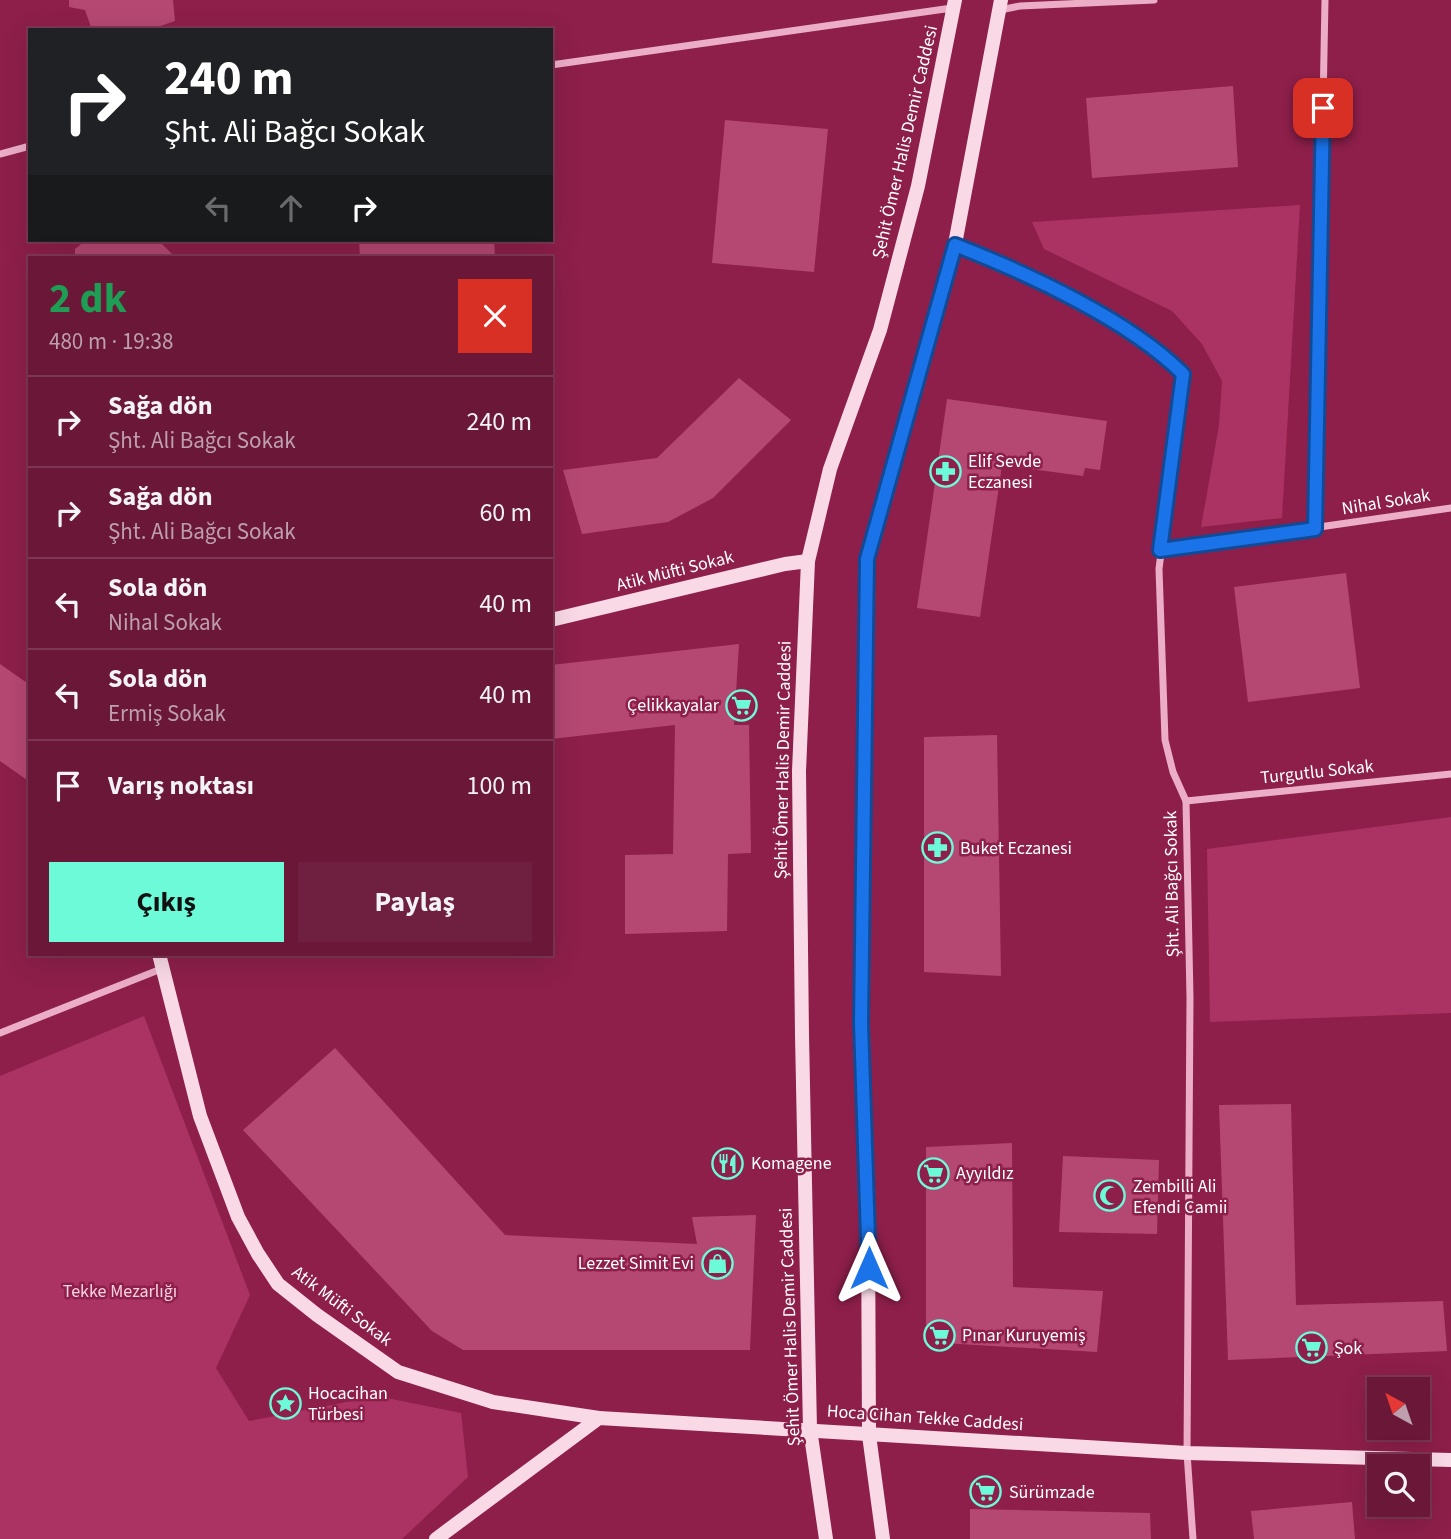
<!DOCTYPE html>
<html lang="tr">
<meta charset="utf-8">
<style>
:root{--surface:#6a1738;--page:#6f2040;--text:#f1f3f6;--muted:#be9fae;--line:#7d3653;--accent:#6dfad9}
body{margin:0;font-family:"Source Sans 3",sans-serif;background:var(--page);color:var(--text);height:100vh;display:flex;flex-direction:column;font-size:26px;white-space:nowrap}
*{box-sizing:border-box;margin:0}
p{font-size:23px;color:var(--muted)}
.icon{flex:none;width:38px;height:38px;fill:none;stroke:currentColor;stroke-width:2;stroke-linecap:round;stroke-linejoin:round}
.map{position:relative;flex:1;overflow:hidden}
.details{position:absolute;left:28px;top:256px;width:525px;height:700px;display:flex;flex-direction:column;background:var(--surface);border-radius:0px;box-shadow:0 7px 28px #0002,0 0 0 2px var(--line)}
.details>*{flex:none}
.guide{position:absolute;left:28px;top:28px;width:525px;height:214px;border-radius:0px;box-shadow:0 7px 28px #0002,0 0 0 2px var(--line);background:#202124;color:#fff;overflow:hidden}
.needle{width:46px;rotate:320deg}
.buttons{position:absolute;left:1367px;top:1377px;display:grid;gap:14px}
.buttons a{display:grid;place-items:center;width:63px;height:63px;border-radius:0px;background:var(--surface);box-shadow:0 7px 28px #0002,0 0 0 2px var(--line);font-size:35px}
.pin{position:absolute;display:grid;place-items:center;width:60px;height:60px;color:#fff;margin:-30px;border-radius:14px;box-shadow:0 4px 10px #0006}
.me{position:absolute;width:77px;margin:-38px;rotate:0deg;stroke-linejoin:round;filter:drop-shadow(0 0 5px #0008)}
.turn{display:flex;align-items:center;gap:24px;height:147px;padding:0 21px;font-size:32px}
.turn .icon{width:91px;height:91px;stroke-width:2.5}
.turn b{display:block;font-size:49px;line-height:60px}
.lanes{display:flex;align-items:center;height:66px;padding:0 21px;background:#0003;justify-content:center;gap:35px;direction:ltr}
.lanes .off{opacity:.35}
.round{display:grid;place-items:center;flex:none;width:74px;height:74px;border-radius:0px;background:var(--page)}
.head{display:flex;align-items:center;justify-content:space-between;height:119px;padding:0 21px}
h1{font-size:42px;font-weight:700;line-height:52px;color:#1e9e55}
.button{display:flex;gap:14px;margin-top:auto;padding:14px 21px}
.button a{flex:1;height:80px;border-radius:0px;background:var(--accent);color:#111;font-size:28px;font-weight:700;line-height:80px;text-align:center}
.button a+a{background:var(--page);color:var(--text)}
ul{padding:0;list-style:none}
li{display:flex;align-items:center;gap:21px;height:91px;padding:0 21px;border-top:2px solid var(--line)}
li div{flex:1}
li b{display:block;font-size:26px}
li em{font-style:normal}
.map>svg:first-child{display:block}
.green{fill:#ab3363}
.building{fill:#b54873}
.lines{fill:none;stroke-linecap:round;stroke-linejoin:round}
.street{stroke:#ecadc7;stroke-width:7}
.secondary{stroke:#f9d9e6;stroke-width:14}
.route-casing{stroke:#114b97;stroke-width:18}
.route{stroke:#1a73e8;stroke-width:12}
.labels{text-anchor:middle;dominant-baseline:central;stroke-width:5;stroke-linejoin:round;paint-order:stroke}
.street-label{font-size:18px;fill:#fff;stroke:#8d1f4a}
.poi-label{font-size:18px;fill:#fff;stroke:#8d1f4a;text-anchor:start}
.park-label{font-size:18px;fill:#f9d2e2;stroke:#8d1f4a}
</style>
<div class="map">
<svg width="1451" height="1539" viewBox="0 0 1451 1539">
<rect width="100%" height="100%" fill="#8d1f4a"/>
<g class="green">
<path d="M1300 205 1282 518 1201 527 1219 425 1222 381 1202 344 1172 311 1044 249 1032 222Z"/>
<path d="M1451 817V1013L1210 1022 1207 849Z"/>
<path d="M144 1016 250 1295 216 1368 249 1421 377 1396 461 1413 468 1477 402 1539H0V1076Z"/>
</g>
<g class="building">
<path d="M69 0H173L175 21 149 30H92L85 10 69 7Z"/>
<path d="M1233 86 1238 167 1092 178 1086 98Z"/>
<path d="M725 120 828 129 814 272 712 263Z"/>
<path d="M86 240H158L175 257H75V249Z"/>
<path d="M359 240H494L495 257H360Z"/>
<path d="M739 378 791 420 713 498 668 522 582 534 563 470 657 458Z"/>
<path d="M947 399 1107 421 1100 470 1085 468 1083 476 1002 465 980 617 917 608Z"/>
<path d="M1346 573 1360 688 1248 702 1234 587Z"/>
<path d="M739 644 734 725H749L751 853 728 854 727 931 625 934V855L673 854 675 725 551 739V665Z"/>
<path d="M0 664 30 685V782L0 761Z"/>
<path d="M997 735 1001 976 924 972V737Z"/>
<path d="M335 1048 505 1235 697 1244 692 1217 756 1215 750 1350H463L432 1331 243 1130Z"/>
<path d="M1291 1104 1296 1305 1443 1301 1447 1351 1228 1360 1219 1105Z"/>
<path d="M1012 1143 1013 1287 1103 1291 1097 1352 926 1342V1147Z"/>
<path d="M1063 1156 1159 1160 1157 1234 1059 1232Z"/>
<path d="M1352 1502 1355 1539H1254L1251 1511Z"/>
<path d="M970 1509 1150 1513 1151 1539H970Z"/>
</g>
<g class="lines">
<g class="street">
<path d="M1000 10 1020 6 1154 0"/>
<path d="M551 65 952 8"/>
<path d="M0 154 30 146"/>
<path d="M955 245 1100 313 1158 349 1183 375 1159 569 1165 740 1173 772 1186 801 1190 998 1187 1453 1193 1539"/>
<path d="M1315 529 1325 0"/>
<path d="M1160 550 1451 508"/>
<path d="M1186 801 1451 774"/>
<path d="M0 1033 161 969"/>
</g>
<g class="secondary">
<path d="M551 620 785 564 808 561"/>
<path d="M159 954 200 1116 238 1217 258 1254 278 1284 317 1315 398 1372 493 1402 599 1418"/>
<path d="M436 1539 599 1418 1187 1453 1451 1460"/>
<path d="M826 1539 810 1429 802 1035 799 771 808 561 830 469 880 330 918 186 955 0"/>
<path d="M883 1539 869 1435 868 1212 861 1023 867 559 952 260 1001 0"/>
</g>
</g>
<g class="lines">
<defs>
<path id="route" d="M869 1268 861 1023 867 559 955 245C1027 273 1129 320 1183 374L1160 550 1315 529 1323 108"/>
</defs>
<use href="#route" class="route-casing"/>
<use href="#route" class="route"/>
</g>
<defs>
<symbol id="pharmacy-ring" viewBox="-11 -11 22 22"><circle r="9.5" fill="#8d1f4a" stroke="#6dfad9" stroke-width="1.5"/><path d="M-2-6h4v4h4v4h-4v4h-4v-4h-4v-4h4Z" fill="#6dfad9"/></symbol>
<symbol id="supermarket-ring" viewBox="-11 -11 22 22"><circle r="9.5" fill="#8d1f4a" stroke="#6dfad9" stroke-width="1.5"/><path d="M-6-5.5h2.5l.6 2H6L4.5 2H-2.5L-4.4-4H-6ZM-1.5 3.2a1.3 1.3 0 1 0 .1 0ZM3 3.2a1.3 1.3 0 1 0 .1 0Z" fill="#6dfad9"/></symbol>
<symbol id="restaurant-ring" viewBox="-11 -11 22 22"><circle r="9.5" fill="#8d1f4a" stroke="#6dfad9" stroke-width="1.5"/><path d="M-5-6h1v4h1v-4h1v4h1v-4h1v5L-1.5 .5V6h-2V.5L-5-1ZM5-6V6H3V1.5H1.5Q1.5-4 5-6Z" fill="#6dfad9"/></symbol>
<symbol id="mosque-ring" viewBox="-11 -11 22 22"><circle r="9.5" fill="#8d1f4a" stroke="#6dfad9" stroke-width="1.5"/><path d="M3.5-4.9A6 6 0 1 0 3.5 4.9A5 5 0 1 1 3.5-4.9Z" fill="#6dfad9"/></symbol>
<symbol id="shop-ring" viewBox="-11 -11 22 22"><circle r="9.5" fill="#8d1f4a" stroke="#6dfad9" stroke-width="1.5"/><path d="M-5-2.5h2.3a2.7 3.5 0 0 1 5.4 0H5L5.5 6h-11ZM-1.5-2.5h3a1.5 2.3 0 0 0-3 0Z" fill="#6dfad9"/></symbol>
<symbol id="sight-ring" viewBox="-11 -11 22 22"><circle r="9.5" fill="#8d1f4a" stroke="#6dfad9" stroke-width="1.5"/><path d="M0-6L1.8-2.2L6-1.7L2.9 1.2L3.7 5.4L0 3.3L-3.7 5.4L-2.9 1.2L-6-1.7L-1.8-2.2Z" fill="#6dfad9"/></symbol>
</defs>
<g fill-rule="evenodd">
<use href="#pharmacy-ring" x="928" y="454" width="35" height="35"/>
<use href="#supermarket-ring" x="724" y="688" width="35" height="35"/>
<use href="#pharmacy-ring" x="920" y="830" width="35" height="35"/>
<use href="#restaurant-ring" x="710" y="1146" width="35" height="35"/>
<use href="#supermarket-ring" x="916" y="1156" width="35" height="35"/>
<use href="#mosque-ring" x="1092" y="1178" width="35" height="35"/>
<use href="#shop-ring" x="700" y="1246" width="35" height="35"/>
<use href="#supermarket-ring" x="922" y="1318" width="35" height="35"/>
<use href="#supermarket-ring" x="1294" y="1330" width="35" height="35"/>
<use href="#sight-ring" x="268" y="1386" width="35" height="35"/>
<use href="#supermarket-ring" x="968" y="1474" width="35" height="35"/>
</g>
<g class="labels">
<g class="street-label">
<text transform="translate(905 142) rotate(-77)">Şehit Ömer Halis Demir Caddesi</text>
<text transform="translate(1386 502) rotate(-9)">Nihal Sokak</text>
<text transform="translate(675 571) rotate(-14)">Atik Müfti Sokak</text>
<text transform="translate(783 760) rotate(-89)">Şehit Ömer Halis Demir Caddesi</text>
<text transform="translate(1317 772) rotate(-6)">Turgutlu Sokak</text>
<text transform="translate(1172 884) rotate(-91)">Şht. Ali Bağcı Sokak</text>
<text transform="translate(342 1306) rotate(37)">Atik Müfti Sokak</text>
<text transform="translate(790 1327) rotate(-92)">Şehit Ömer Halis Demir Caddesi</text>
<text transform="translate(925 1418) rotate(4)">Hoca Cihan Tekke Caddesi</text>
</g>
<g class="poi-label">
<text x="968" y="461">Elif Sevde<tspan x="968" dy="21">Eczanesi</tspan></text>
<text x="719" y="705" text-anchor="end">Çelikkayalar</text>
<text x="960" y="848">Buket Eczanesi</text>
<text x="751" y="1163">Komagene</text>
<text x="956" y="1173">Ayyıldız</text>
<text x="1133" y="1186">Zembilli Ali<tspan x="1133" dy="21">Efendi Camii</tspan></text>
<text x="694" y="1263" text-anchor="end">Lezzet Simit Evi</text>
<text x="962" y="1335">Pınar Kuruyemiş</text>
<text x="1334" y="1348">Şok</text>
<text x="308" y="1393">Hocacihan<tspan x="308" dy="21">Türbesi</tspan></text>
<text x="1009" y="1492">Sürümzade</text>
</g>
<g class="park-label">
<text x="120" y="1291">Tekke Mezarlığı</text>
</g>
</g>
</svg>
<div class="buttons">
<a><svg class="needle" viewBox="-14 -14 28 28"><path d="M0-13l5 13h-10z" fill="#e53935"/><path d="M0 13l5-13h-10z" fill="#be9fae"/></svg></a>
<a><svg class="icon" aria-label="search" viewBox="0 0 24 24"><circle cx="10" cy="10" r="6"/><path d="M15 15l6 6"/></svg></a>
</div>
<div class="pin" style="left:1323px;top:108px;background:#d93025"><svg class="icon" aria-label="arrive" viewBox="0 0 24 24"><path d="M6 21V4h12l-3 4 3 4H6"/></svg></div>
<svg class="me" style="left:869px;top:1268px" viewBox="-20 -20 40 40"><path d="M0-17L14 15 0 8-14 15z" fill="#1a73e8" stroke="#fff" stroke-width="4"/></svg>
<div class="guide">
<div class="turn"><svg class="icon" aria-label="right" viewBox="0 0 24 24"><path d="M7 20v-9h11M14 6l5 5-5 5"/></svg><div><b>240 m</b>Şht. Ali Bağcı Sokak</div></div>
<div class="lanes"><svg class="icon off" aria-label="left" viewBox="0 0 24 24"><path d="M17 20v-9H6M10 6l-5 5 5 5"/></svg><svg class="icon off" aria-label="ahead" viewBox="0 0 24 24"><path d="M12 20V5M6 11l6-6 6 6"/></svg><svg class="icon" aria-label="right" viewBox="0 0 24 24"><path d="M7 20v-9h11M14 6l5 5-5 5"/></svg></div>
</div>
<section class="details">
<div class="head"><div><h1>2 dk</h1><p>480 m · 19:38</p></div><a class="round" style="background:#d93025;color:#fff"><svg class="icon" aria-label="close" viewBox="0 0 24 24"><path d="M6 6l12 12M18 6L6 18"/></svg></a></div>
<ul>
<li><svg class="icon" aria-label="right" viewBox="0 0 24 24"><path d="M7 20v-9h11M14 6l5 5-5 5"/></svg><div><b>Sağa dön</b><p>Şht. Ali Bağcı Sokak</p></div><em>240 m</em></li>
<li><svg class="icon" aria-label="right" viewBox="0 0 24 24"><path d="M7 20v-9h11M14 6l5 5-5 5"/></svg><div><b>Sağa dön</b><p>Şht. Ali Bağcı Sokak</p></div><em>60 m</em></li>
<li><svg class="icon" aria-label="left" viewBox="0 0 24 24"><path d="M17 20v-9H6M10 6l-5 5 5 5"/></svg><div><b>Sola dön</b><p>Nihal Sokak</p></div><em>40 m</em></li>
<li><svg class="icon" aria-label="left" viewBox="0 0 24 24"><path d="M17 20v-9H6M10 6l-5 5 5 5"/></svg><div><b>Sola dön</b><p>Ermiş Sokak</p></div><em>40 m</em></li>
<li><svg class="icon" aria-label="arrive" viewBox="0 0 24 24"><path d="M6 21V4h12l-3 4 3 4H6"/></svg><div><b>Varış noktası</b></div><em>100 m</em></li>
</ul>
<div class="button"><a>Çıkış</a><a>Paylaş</a></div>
</section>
</div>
